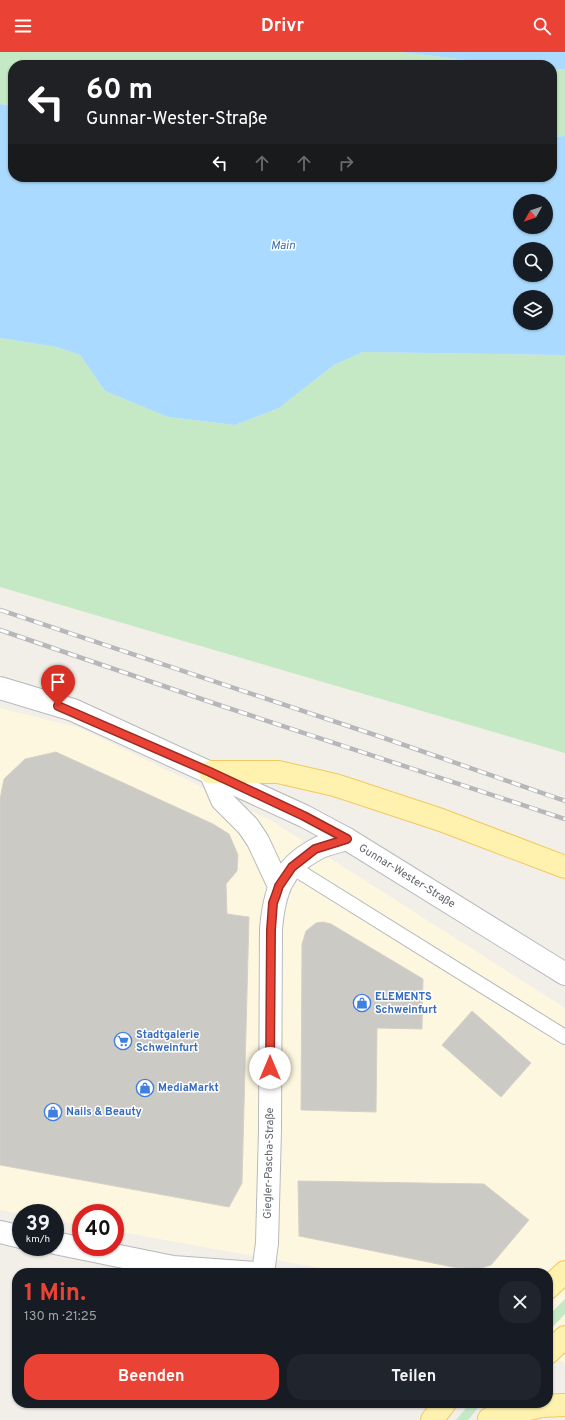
<!DOCTYPE html>
<html lang="de">
<meta charset="utf-8">
<style>
:root{--surface:#171b24;--page:#20242c;--text:#f1f3f6;--muted:#9ea1a6;--accent:#ea4335}
body{margin:0;font-family:Overpass,sans-serif;background:var(--page);color:var(--text);height:100vh;display:flex;flex-direction:column;font-size:15px;white-space:nowrap}
*{box-sizing:border-box;margin:0}
p{font-size:13px;color:var(--muted)}
.icon{flex:none;width:22px;height:22px;fill:none;stroke:currentColor;stroke-width:2;stroke-linecap:round;stroke-linejoin:round}
.map{position:relative;flex:1;overflow:hidden}
.details{position:absolute;left:12px;top:1216px;width:541px;height:140px;display:flex;flex-direction:column;background:var(--surface);border-radius:16px;box-shadow:0 1px 3px #0004}
.details>*{flex:none}
.top-card{position:absolute;left:8px;top:8px;width:549px;height:122px;border-radius:16px;box-shadow:0 1px 3px #0004;background:#202124;color:#fff;overflow:hidden}
.needle{width:26px;rotate:230deg}
.controls{position:absolute;left:513px;top:142px;display:grid;gap:8px}
.controls a{display:grid;place-items:center;width:40px;height:40px;border-radius:50%;background:var(--surface);box-shadow:0 1px 3px #0004;font-size:20px}
.speed{position:absolute;left:12px;top:1152px;display:flex;gap:8px;font-size:20px;font-weight:700;text-align:center}
.speed>*{display:grid;place-content:center;width:52px;height:52px;border-radius:50%;background:var(--surface);box-shadow:0 1px 3px #0004;line-height:1}
.speed small{font-size:10px;font-weight:400}
.speed .limit{border:6px solid #d22;background:#fff;color:#111}
.pin{position:absolute;display:grid;place-items:center;width:34px;height:34px;color:#fff;margin:-41px -17px;border-radius:50% 50% 50% 0;rotate:-45deg;box-shadow:0 0 4px #0007}
.pin .icon{rotate:45deg}
.me{position:absolute;width:44px;margin:-22px;rotate:0deg;stroke-linejoin:round;filter:drop-shadow(0 0 3px #0008)}
.turn{display:flex;align-items:center;gap:14px;height:84px;padding:0 12px;font-size:18px}
.turn .icon{width:52px;height:52px;stroke-width:2.5}
.turn b{display:block;font-size:28px;line-height:34px}
.lanes{display:flex;align-items:center;height:38px;padding:0 12px;background:#0003;justify-content:center;gap:20px;direction:ltr}
.lanes .off{opacity:.35}
.round{display:grid;place-items:center;flex:none;width:42px;height:42px;border-radius:16px;background:var(--page)}
.summary{display:flex;align-items:center;justify-content:space-between;height:68px;padding:0 12px}
h1{font-size:24px;font-weight:700;line-height:30px;color:var(--accent)}
.cta{display:flex;gap:8px;margin-top:auto;padding:8px 12px}
.cta a{flex:1;height:46px;border-radius:16px;background:var(--accent);color:#fff;font-size:16px;font-weight:700;line-height:46px;text-align:center}
.cta a+a{background:var(--page);color:var(--text)}
header{display:flex;justify-content:space-between;align-items:center;height:52px;padding:0 12px;background:var(--accent);color:#fff;font-size:18px;font-weight:700}
.map>svg:first-child{display:block}
.commercial{fill:#fef7e0}
.green{fill:#c5e8c5}
.water{fill:#aadaff;fill-rule:evenodd}
.building{fill:#cccac5;stroke:#d6d1c6}
.lines{fill:none;stroke-linecap:round;stroke-linejoin:round}
.lane-casing{stroke:#b5b8bc;stroke-width:16}
.street-casing{stroke:#b5b8bc;stroke-width:24}
.secondary-casing{stroke:#b6babf;stroke-width:24}
.primary-casing{stroke:#f2c960;stroke-width:24}
.lane{stroke:#fff;stroke-width:14}
.street{stroke:#fff;stroke-width:22}
.secondary{stroke:#fff;stroke-width:22}
.primary{stroke:#fff2af;stroke-width:22}
.rail-casing{stroke:#b6b7b8;stroke-width:4.5}
.rail{stroke:#fff;stroke-width:3;stroke-dasharray:9;stroke-linecap:butt}
.route-casing{stroke:#982c22;stroke-width:10}
.route{stroke:#ea4335;stroke-width:7}
.labels{text-anchor:middle;dominant-baseline:central;stroke-width:3;stroke-linejoin:round;paint-order:stroke}
.street-label{font-size:11px;fill:#5f6368;stroke:#fff}
.shop-label{font-size:11px;font-weight:bold;fill:#366cbe;stroke:#fff;text-anchor:start}
.water-label{font-size:12px;font-style:italic;fill:#4174aa;stroke:#fff}
</style>
<header><svg class="icon" aria-label="menu" viewBox="0 0 24 24"><path d="M4 6h16M4 12h16M4 18h16"/></svg>Drivr<svg class="icon" aria-label="search" viewBox="0 0 24 24"><circle cx="10" cy="10" r="6"/><path d="M15 15l6 6"/></svg></header>
<div class="map">
<svg width="565" height="1368" viewBox="0 0 565 1368">
<rect width="100%" height="100%" fill="#f1efe8"/>
<path class="commercial" d="M0 656 80 676 270 768 565 956V1312L548 1301V1221H348L115 1179V1161H81V1173L55 1168V1161L21 1162 0 1158Z"/>
<g class="green">
<path d="M0 0H400L508 13H13V54L0 52Z"/>
<path d="M552 17H565V84L552 85Z"/>
<path d="M0 286 57 295 80 303 105 339 168 365 235 373 279 356 334 313 363 300 565 303V701L0 535Z"/>
<path d="M565 1247V1262L548 1280V1264Z"/>
<path d="M470 1351H482L468 1368H456Z"/>
</g>
<g class="water">
<path d="M400 0H565V17H552V13H508Z"/>
<path d="M0 52 13 54V125H552V85L565 84V303L363 300 334 313 279 356 235 373 168 365 105 339 80 303 57 295 0 286ZM520 149H546V175H520ZM520 197H546V223H520ZM520 245H546V271H520Z"/>
</g>
<g class="building">
<path d="M56 700 213 772 229 782 238 803 237 819 226 832 227 862 249 865 242 1131 229 1155 0 1113V747L4 727 25 707Z"/>
<path d="M323 870 331 872 423 927 422 977 377 976 376 1060 301 1058 302 892 306 879 316 871Z"/>
<path d="M472 959 531 1011 501 1045 442 993Z"/>
<path d="M298 1129 484 1132 529 1168 491 1213 478 1217 453 1215 299 1184Z"/>
</g>
<g class="lines">
<defs>
<path id="lane" d="M292 815 565 985"/>
<g id="street">
<path d="M0 636 73 658 304 764 347 787"/>
<path d="M210 720 222 748 248 774 258 789 279 834"/>
<path d="M0 1180 21 1185"/>
<path d="M55 1191 173 1215 257 1221"/>
</g>
<g id="secondary">
<path id="s1" d="M263 1221 267 1191 270 1078 271 877C274 842 281 816 315 798 324 792 337 790 347 787L565 922"/>
</g>
<g id="primary">
<path d="M210 720H278L335 733 441 768 565 815"/>
<path d="M548 1236 565 1220"/>
<path d="M548 1301 565 1285"/>
<path d="M489 1367 541 1354 565 1353"/>
<path d="M432 1368 445 1351"/>
</g>
</defs>
<use href="#lane" class="lane-casing"/>
<use href="#street" class="street-casing"/>
<use href="#secondary" class="secondary-casing"/>
<use href="#primary" class="primary-casing"/>
<use href="#lane" class="lane"/>
<use href="#street" class="street"/>
<use href="#secondary" class="secondary"/>
<use href="#primary" class="primary"/>
<defs>
<g id="rail">
<path d="M0 558 384 686 565 749"/>
<path d="M0 578 222 654 565 767"/>
</g>
</defs>
<use href="#rail" class="rail-casing"/>
<use href="#rail" class="rail"/>
</g>
<g class="lines">
<defs>
<path id="route" d="M58 654 210 720 304 764 347 787 315 797 292 815 279 834 276 843 273 851 271 878 270 1016"/>
</defs>
<use href="#route" class="route-casing"/>
<use href="#route" class="route"/>
</g>
<defs>
<symbol id="shop-ring" viewBox="-11 -11 22 22"><circle r="9.5" fill="#fff" stroke="#3f7fe0" stroke-width="1.5"/><path d="M-5-2.5h2.3a2.7 3.5 0 0 1 5.4 0H5L5.5 6h-11ZM-1.5-2.5h3a1.5 2.3 0 0 0-3 0Z" fill="#3f7fe0"/></symbol>
<symbol id="supermarket-ring" viewBox="-11 -11 22 22"><circle r="9.5" fill="#fff" stroke="#3f7fe0" stroke-width="1.5"/><path d="M-6-5.5h2.5l.6 2H6L4.5 2H-2.5L-4.4-4H-6ZM-1.5 3.2a1.3 1.3 0 1 0 .1 0ZM3 3.2a1.3 1.3 0 1 0 .1 0Z" fill="#3f7fe0"/></symbol>
</defs>
<g fill-rule="evenodd">
<use href="#shop-ring" x="352" y="941" width="20" height="20"/>
<use href="#supermarket-ring" x="113" y="979" width="20" height="20"/>
<use href="#shop-ring" x="135" y="1026" width="20" height="20"/>
<use href="#shop-ring" x="43" y="1050" width="20" height="20"/>
</g>
<g class="labels">
<g class="street-label">
<text stroke="none"><textPath href="#s1" startOffset="544">Gunnar-Wester-Straße</textPath></text>
<text stroke="none"><textPath href="#s1" startOffset="110">Giegler-Pascha-Straße</textPath></text>
</g>
<g class="shop-label">
<text x="375" y="945">ELEMENTS<tspan x="375" dy="13">Schweinfurt</tspan></text>
<text x="136" y="983">Stadtgalerie<tspan x="136" dy="13">Schweinfurt</tspan></text>
<text x="158" y="1036">MediaMarkt</text>
<text x="66" y="1060">Nails &amp; Beauty</text>
</g>
<g class="water-label">
<text transform="translate(283 194) rotate(-1)">Main</text>
</g>
</g>
</svg>
<div class="controls">
<a><svg class="needle" viewBox="-14 -14 28 28"><path d="M0-13l5 13h-10z" fill="#e53935"/><path d="M0 13l5-13h-10z" fill="#9ea1a6"/></svg></a>
<a><svg class="icon" aria-label="search" viewBox="0 0 24 24"><circle cx="10" cy="10" r="6"/><path d="M15 15l6 6"/></svg></a>
<a><svg class="icon" aria-label="layers" viewBox="0 0 24 24"><path d="M12 4l9 5-9 5-9-5zM3 14l9 5 9-5"/></svg></a>
</div>
<div class="speed"><div>39<small>km/h</small></div><div class="limit">40</div></div>
<div class="pin" style="left:58px;top:654px;background:#d93025"><svg class="icon" aria-label="arrive" viewBox="0 0 24 24"><path d="M6 21V4h12l-3 4 3 4H6"/></svg></div>
<svg class="me" style="left:270px;top:1016px" viewBox="-20 -20 40 40"><circle r="19" fill="#fff"/><path d="M0-13L10 11 0 6-10 11z" fill="#ea4335"/></svg>
<div class="top-card">
<div class="turn"><svg class="icon" aria-label="left" viewBox="0 0 24 24"><path d="M17 20v-9H6M10 6l-5 5 5 5"/></svg><div><b>60 m</b>Gunnar-Wester-Straße</div></div>
<div class="lanes"><svg class="icon" aria-label="left" viewBox="0 0 24 24"><path d="M17 20v-9H6M10 6l-5 5 5 5"/></svg><svg class="icon off" aria-label="ahead" viewBox="0 0 24 24"><path d="M12 20V5M6 11l6-6 6 6"/></svg><svg class="icon off" aria-label="ahead" viewBox="0 0 24 24"><path d="M12 20V5M6 11l6-6 6 6"/></svg><svg class="icon off" aria-label="right" viewBox="0 0 24 24"><path d="M7 20v-9h11M14 6l5 5-5 5"/></svg></div>
</div>
<section class="details">
<div class="summary"><div><h1>1 Min.</h1><p>130 m · 21:25</p></div><a class="round"><svg class="icon" aria-label="close" viewBox="0 0 24 24"><path d="M6 6l12 12M18 6L6 18"/></svg></a></div>
<div class="cta"><a>Beenden</a><a>Teilen</a></div>
</section>
</div>
